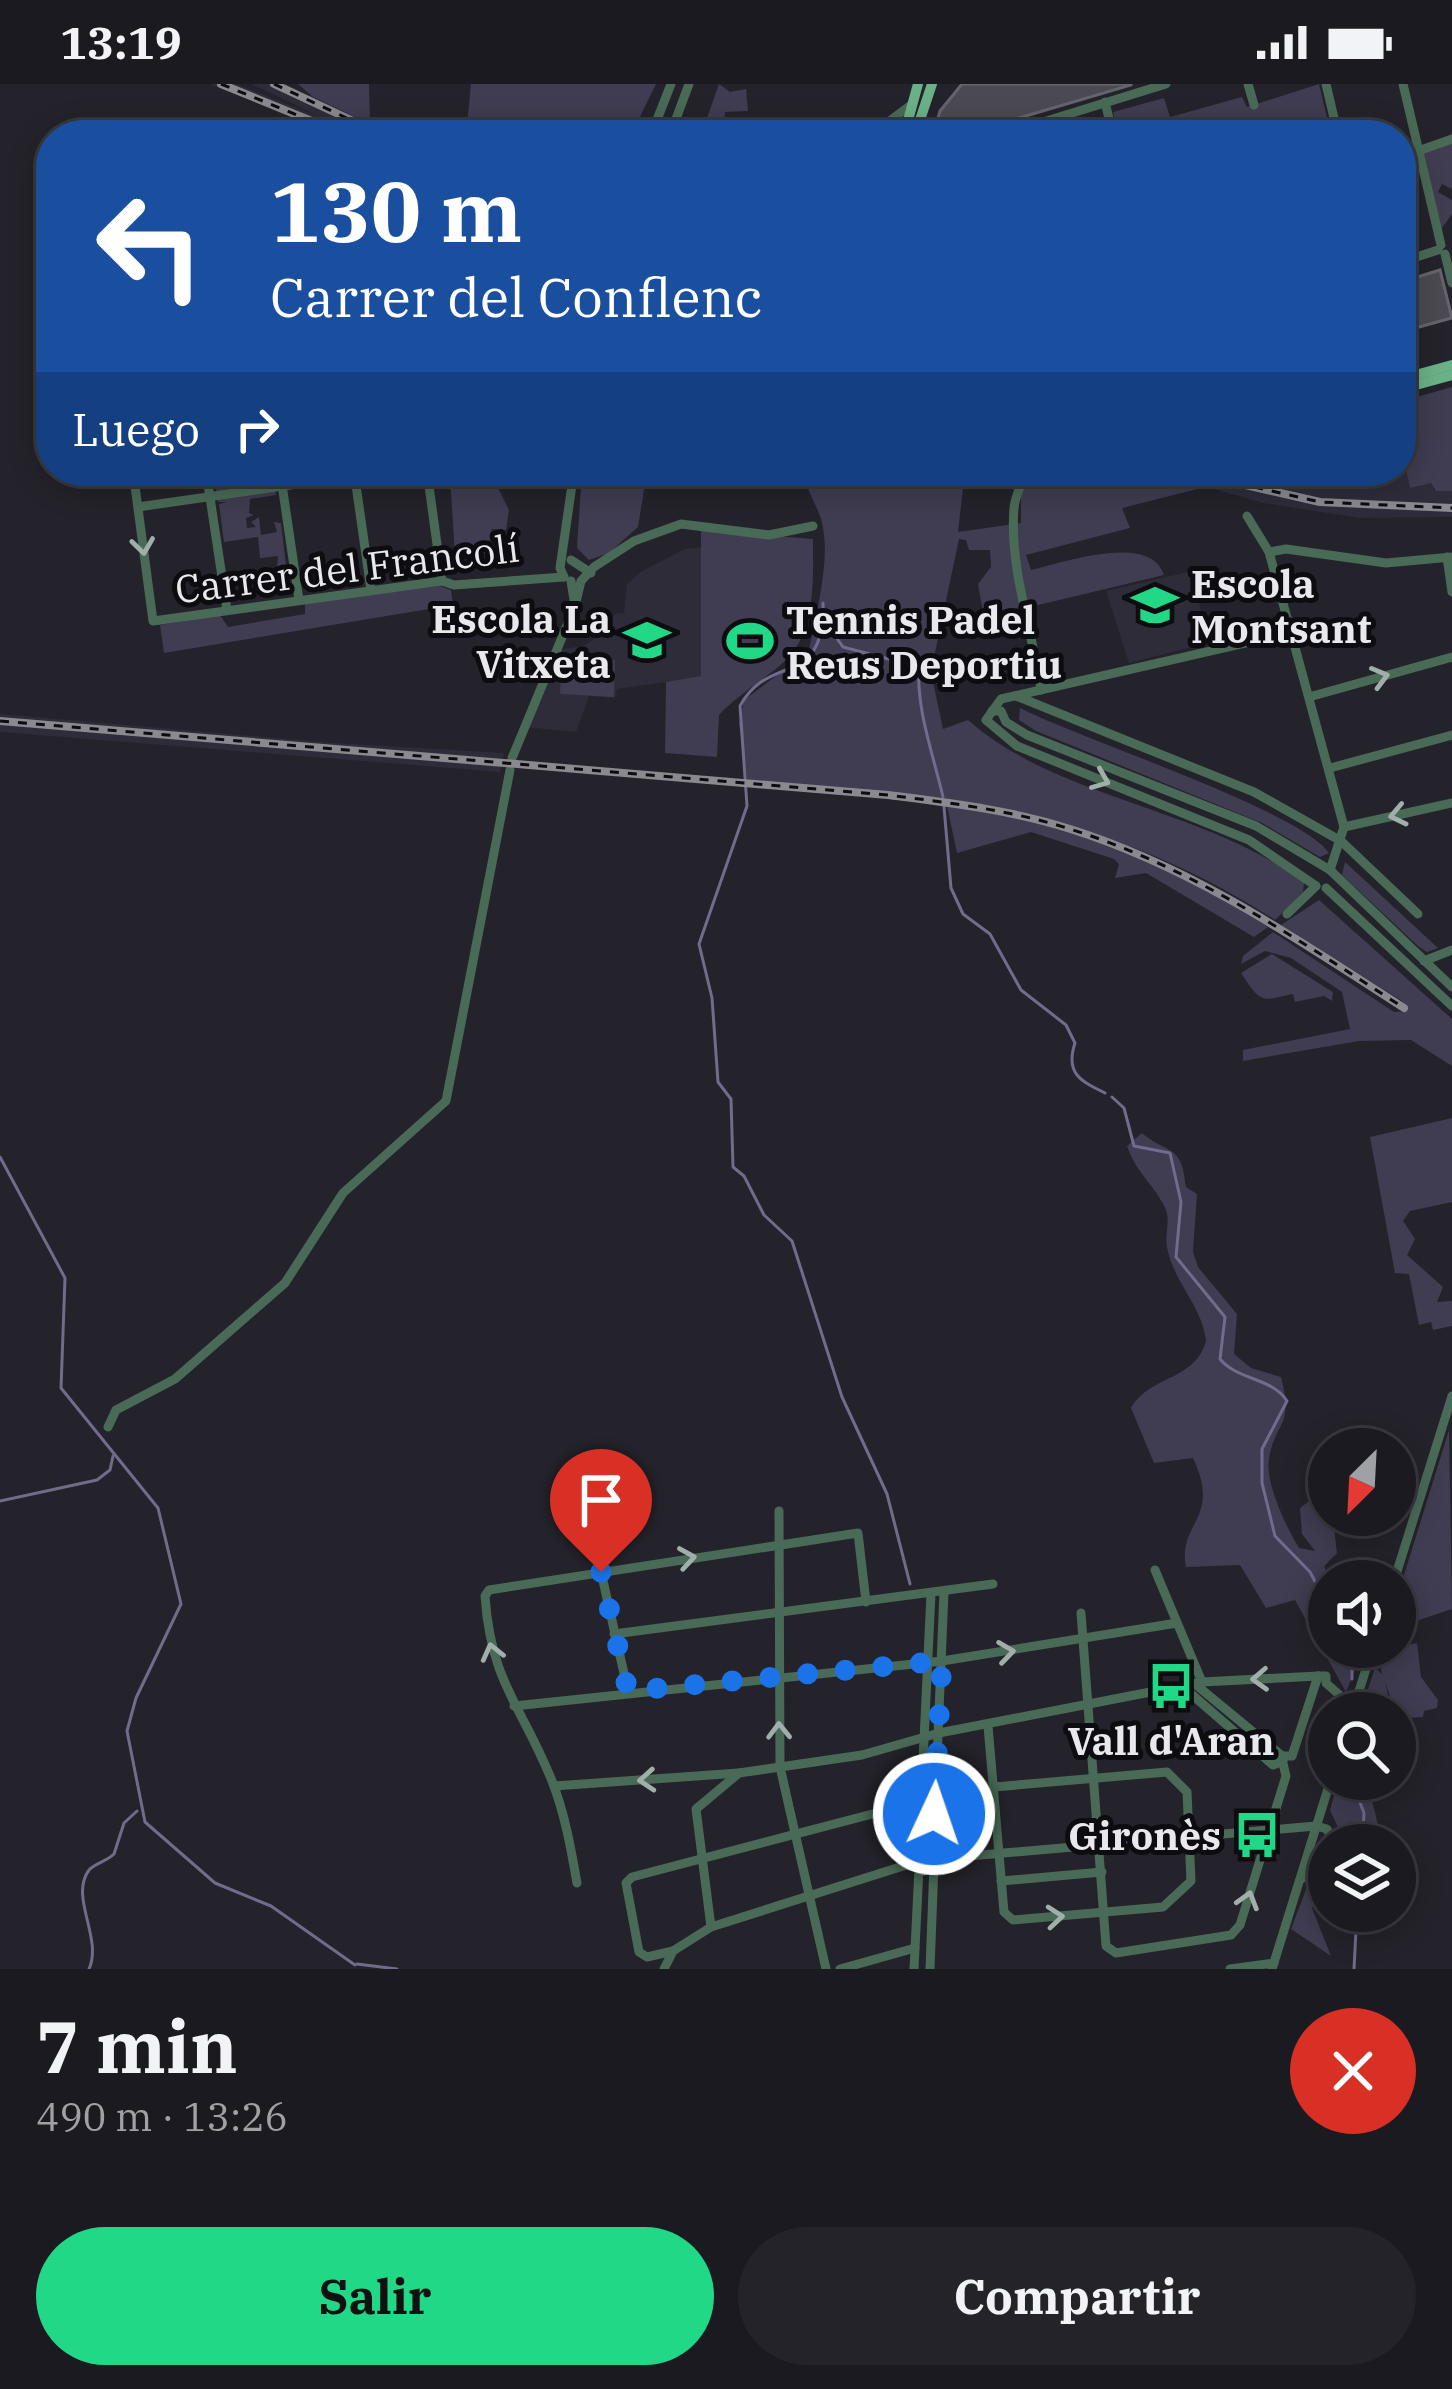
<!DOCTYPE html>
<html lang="es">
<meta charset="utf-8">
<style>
:root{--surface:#1b1a20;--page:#242329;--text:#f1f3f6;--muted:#a0a1a5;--line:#39383e;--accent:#21d887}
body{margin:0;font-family:"IBM Plex Serif",serif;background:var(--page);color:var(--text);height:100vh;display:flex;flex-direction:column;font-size:45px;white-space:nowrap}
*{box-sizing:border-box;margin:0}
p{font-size:39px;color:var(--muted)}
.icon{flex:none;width:66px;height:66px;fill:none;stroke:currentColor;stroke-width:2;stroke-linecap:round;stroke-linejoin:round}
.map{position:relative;height:1885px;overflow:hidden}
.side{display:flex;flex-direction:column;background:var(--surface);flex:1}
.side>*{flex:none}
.top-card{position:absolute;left:36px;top:36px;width:1380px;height:366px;border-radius:48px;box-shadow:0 6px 30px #0003,0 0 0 3px var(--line);background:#1a4fa0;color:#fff;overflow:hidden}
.needle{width:78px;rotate:204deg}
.fabs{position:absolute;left:1308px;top:1344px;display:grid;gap:24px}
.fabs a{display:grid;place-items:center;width:108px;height:108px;border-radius:50%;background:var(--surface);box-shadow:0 6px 30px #0003,0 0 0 3px var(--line);font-size:60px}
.pin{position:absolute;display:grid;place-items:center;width:102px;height:102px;color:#fff;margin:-123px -51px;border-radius:50% 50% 50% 0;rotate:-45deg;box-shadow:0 0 12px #0007}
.pin .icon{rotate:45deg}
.me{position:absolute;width:132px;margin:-66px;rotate:3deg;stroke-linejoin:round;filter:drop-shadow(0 0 9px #0008)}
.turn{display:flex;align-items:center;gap:42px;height:252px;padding:0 36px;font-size:54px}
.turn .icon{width:156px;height:156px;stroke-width:2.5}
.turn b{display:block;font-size:84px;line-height:102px}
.then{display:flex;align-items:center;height:114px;padding:0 36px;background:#0003;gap:24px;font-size:45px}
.round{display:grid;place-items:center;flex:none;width:126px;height:126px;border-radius:63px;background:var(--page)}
.summary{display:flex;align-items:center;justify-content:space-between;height:204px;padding:0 36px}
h1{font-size:72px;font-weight:800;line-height:90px}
.action{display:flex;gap:24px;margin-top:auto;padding:24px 36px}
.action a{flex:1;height:138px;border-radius:72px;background:var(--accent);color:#111;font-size:48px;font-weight:800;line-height:138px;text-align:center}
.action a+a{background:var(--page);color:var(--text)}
.status{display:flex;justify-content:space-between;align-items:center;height:84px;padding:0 60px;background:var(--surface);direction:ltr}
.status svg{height:33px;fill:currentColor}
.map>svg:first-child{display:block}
.built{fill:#2e2c39}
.green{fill:#403c51}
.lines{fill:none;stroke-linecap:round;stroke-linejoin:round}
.stream{stroke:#716b8c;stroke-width:3}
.building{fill:#4b4a52;stroke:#65646d;stroke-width:3}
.minor{stroke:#496a56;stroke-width:9}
.major{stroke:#6bb187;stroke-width:10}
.rail-casing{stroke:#8a898f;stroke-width:8}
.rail{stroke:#0d0c10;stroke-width:3;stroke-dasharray:9;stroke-linecap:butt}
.oneway{stroke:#a0afa9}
.route{stroke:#1a73e8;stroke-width:21;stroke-dasharray:0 37.8}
.labels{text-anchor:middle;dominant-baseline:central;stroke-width:10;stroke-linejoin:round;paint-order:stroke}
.street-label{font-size:39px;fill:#e8e8ed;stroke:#0d0c10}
.poi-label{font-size:39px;font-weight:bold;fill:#e8e8ed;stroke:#0d0c10;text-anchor:start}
</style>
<div class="status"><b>13:19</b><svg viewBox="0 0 49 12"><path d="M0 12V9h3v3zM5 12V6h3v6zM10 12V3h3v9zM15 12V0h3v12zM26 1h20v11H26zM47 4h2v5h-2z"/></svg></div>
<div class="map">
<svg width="1452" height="1885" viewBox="0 0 1452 1885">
<rect width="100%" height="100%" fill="#24222a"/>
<g class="built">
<path d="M210 0H236L320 33 252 0H284L394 51H335Z"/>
<path d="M1406 316 1434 406 1452 407V433L1360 434 1263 419 1152 387H1401V318Z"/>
<path d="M702 463 701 593 617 605 615 614 589 612 576 648 525 643 556 566 583 562 602 550 615 530 624 529 627 500 642 487 685 465Z"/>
<path d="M1192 487 1208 559 1129 579 1106 507Z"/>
<path d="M0 630 334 659 504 669 500 688 0 648Z"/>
</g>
<g class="green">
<path d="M298 0H369L370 40 313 13Z"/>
<path d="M471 0H656L631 51H466Z"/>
<path d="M719 0 730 8 746 5 748 27 725 28 724 39 752 41V51H701Z"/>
<path d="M1319 0 1331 51H1119L1113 28 1164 14 1170 33 1242 13 1247 23Z"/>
<path d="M1452 55V105L1442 100 1438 108 1452 116V130L1439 148 1419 67Z"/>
<path d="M1452 303V407H1436L1431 399 1410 404 1401 361 1417 355 1406 316Z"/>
<path d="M238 387H243L246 399 273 396 276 411 250 415 249 429 254 431 246 434 247 444 256 443 251 438 259 433 261 451 277 448 274 438 281 439 287 490 271 489 277 485 278 472 260 474 258 453 224 458 219 420 227 418H218L216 404Z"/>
<path d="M582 387H647L638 443 609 469 589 476 577 464Z"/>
<path d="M804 387H965L958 448 1021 439V409L1034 387H1152L1205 403 1122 424 1130 444 1026 471 1031 486C1068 477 1151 449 1164 491L1034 522 983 528 978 500 991 483 990 466H969L966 456 959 455 931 588 943 645 968 636C1058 716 1207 724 1304 799L1303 808 1275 836C1097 722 950 714 747 696L739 640 744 616 809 567C816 529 833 469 820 432 814 416 806 405 804 387Z"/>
<path d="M484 389V396L495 398 509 426 506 446 492 445 487 469 455 471 450 393Z"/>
<path d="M701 446 813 455C813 490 816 538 793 568 778 588 740 608 719 631L717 673 665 669 666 598 701 592Z"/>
<path d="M440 502 451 506 453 521 164 569 160 541 220 531 228 543 305 530V519Z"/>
<path d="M562 572 615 576 614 613 560 610Z"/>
<path d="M1020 624C1081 655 1301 727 1329 769L1320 773 1262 739 1036 647 1019 636Z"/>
<path d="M947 722C1063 737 1170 780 1268 843L1254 853 1146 789 1115 794 1119 780 1114 775 1031 748 957 769Z"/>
<path d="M1345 778 1438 864 1427 868 1419 863 1342 791Z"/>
<path d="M1319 816 1452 935V982L1411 956 1359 957 1243 977V966L1350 945 1342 908 1291 874 1265 867 1241 880 1243 872 1273 848 1394 928 1406 927 1402 917 1281 841Z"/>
<path d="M1272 870 1333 908 1332 917 1324 912 1295 918 1293 910C1263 916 1262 922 1241 889Z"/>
<path d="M1452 1034V1118L1410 1127 1403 1137 1415 1155 1407 1171 1443 1203 1437 1218 1452 1217V1242L1433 1246 1431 1238 1419 1241 1409 1190 1395 1189 1370 1053Z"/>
<path d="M1142 1049C1168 1071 1182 1059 1186 1103L1197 1110 1193 1168 1198 1183 1237 1230 1234 1270 1251 1284 1281 1293C1294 1344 1276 1335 1269 1375 1265 1398 1285 1441 1299 1464L1315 1467 1302 1450 1300 1424 1312 1415 1329 1425V1431H1353L1334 1445 1337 1469 1324 1482 1330 1497 1329 1563H1364L1346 1608 1295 1516 1266 1524 1240 1481 1186 1483C1177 1438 1222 1436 1193 1374L1154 1379 1131 1324C1150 1291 1195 1297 1206 1257 1202 1221 1173 1198 1167 1163 1164 1146 1173 1135 1162 1118 1150 1097 1135 1086 1127 1062Z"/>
<path d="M1449 1346 1452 1525 1395 1544V1520Z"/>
<path d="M1417 1559 1421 1593 1438 1616 1437 1624 1424 1627 1423 1633 1405 1634 1395 1627 1385 1598 1392 1629H1360L1375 1584 1382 1590 1378 1568Z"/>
<path d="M1339 1695H1370C1367 1718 1384 1736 1375 1761H1346L1330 1726Z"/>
<path d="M1329 1796V1811L1319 1813 1312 1824 1331 1872 1291 1845 1308 1800Z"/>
</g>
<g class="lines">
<g class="stream">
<path d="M823 519C825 606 770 567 740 622L747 722 699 860 712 914 718 998 731 1015 733 1083 744 1092 764 1131 792 1157 842 1313 887 1410 910 1500"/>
<path d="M826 539 843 563 919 583C916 624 933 670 943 713"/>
<path d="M944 723 951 804 963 830 990 850 1021 906 1066 941 1075 959C1065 989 1080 997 1105 1009"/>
<path d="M1112 1013 1124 1024 1134 1062 1170 1069 1181 1118 1176 1173 1225 1233 1220 1275C1237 1296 1273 1294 1287 1317L1262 1365V1399L1275 1452 1310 1488 1329 1524"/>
<path d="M0 1073 65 1194 61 1304 158 1424 181 1520 136 1614 127 1647 145 1738 215 1799 271 1822 355 1881"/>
<path d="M0 1417 97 1396 110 1386 113 1372"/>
<path d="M1352 1595V1563"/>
<path d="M1367 1612 1369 1629"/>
<path d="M1351 1695 1364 1729 1362 1761"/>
<path d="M357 1880 397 1885"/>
<path d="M89 1885C103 1854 69 1813 89 1786 94 1780 107 1777 114 1770L124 1739 137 1727"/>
<path d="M1354 1885 1357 1827"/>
</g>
</g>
<g class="building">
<path d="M962 0H1131V1L961 51H943L936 41 940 27Z"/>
<path d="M1440 186 1452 234 1401 248V198Z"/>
</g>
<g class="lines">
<g class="minor">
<path d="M1248 0 1254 21"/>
<path d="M1326 0 1338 51"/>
<path d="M1403 0 1441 161"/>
<path d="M1105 18 1113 51"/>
<path d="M651 51 671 0"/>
<path d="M670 51 689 0"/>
<path d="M857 51 880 44 911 21"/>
<path d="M1001 51 1166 0"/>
<path d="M1401 73 1452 55"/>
<path d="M1445 170 1452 199"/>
<path d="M1401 178 1438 166"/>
<path d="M133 387 153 537 442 497 454 501 564 493"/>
<path d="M206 387 227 526"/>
<path d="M280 387 299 516"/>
<path d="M354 387 371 506"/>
<path d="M427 387 442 497"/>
<path d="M1026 387C1022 399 1015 412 1014 424 1009 484 1033 549 1041 606"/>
<path d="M138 423 387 387"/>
<path d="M1247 432 1269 468 1344 743 1330 786"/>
<path d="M1269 468 1286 465 1386 479 1452 473"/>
<path d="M1447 473 1452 508"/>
<path d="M571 476 591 489"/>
<path d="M564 493 560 484 574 387"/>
<path d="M575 522 581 497 594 483 634 457 681 440 769 451 813 442"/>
<path d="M1289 549 1001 615 986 636 1017 662 1249 756 1316 802"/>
<path d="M1016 612 1254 708 1341 757 1418 830"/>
<path d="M1309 613 1452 573"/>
<path d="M992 627H1001L1006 638 1027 651 1256 742 1330 786 1452 903"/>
<path d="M512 674 575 522 571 497"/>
<path d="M1330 684 1452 651"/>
<path d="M1344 743 1452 719"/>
<path d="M1326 804 1452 922"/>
<path d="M1287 830 1316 802"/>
<path d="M1424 877 1452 866"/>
<path d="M108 1343 116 1326 175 1295 285 1199 343 1109 446 1017 510 686"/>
<path d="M779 1427 780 1683 826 1885"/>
<path d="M1155 1486 1202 1598"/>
<path d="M601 1488 628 1607"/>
<path d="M1394 1497 1452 1312"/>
<path d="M931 1510 918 1780 924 1787 932 1782"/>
<path d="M1081 1529 1106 1862 1116 1869 1231 1851 1240 1841 1286 1692 1281 1671"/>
<path d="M614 1550 993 1500"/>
<path d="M1318 1592H1326V1599L1354 1624"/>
<path d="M1195 1600 1281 1671"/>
<path d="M1182 1602 1273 1681 1283 1677"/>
<path d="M514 1622 942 1577 1177 1539"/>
<path d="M1352 1629 1373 1563"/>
<path d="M988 1642 1004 1828 1013 1836 1163 1823 1191 1797 1187 1708 1167 1688 994 1703"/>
<path d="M1282 1672H1292L1318 1592"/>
<path d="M554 1702 739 1689"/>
<path d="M1316 1742 1327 1745 1334 1761"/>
<path d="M933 1770 944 1508"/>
<path d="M935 1775 1316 1742"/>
<path d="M1300 1796 1329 1774"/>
<path d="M1001 1797 1102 1788"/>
<path d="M577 1799C571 1765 565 1730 552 1697 522 1622 491 1599 485 1512L489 1506 858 1449 866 1518"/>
<path d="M711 1843 919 1777"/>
<path d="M673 1867 647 1873 639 1868 626 1799 632 1793 922 1717"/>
<path d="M664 1885 673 1867 711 1843 696 1725 739 1689 862 1671 939 1649 1202 1598 1318 1592"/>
<path d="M840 1885 915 1864"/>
<path d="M914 1885 919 1784"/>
<path d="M930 1885 934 1780"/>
<path d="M1230 1885 1274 1879"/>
<path d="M1272 1885 1331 1695"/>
</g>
<g class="major">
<path d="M904 51 918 0"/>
<path d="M915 51 932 0"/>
<path d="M1401 295 1452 281"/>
<path d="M1401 305 1452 291"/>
</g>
<defs>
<g id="rail">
<path d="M221 0 346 51"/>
<path d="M274 0 383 51"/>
<path d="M1184 387 1320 418 1452 424"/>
<path d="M0 637 888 711C950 719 1011 726 1070 745 1192 783 1297 855 1404 924"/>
</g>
</defs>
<use href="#rail" class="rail-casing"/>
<use href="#rail" class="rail"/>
</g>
<defs><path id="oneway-chevron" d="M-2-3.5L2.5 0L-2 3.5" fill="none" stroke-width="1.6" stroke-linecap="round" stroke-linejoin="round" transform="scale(3)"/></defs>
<g class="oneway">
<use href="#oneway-chevron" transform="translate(143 462) rotate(82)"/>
<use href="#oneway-chevron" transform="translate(1380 593) rotate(-15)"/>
<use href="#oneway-chevron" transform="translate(1101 696) rotate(22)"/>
<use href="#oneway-chevron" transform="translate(1398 731) rotate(168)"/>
<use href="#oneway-chevron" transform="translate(687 1474) rotate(-9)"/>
<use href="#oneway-chevron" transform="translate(492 1568) rotate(-104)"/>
<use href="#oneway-chevron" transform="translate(1006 1568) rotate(-8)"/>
<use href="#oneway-chevron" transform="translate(1260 1595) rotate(177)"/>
<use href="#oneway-chevron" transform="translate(779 1647) rotate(-91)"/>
<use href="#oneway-chevron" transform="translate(647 1696) rotate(176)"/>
<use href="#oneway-chevron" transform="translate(1248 1816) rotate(-73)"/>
<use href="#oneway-chevron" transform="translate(1055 1833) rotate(-5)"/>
</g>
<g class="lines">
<path class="route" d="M601 1488 628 1607 942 1577 934 1730"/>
</g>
<defs>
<symbol id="school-bare" viewBox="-9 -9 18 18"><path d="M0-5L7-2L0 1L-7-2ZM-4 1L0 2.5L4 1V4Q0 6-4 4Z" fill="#21d887" stroke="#0d0c10" stroke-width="2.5" paint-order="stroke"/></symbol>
<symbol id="stadium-bare" viewBox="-9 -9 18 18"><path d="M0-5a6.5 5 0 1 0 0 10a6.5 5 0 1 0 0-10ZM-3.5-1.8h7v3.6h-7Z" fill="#21d887" stroke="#0d0c10" stroke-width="2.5" paint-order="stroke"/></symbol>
<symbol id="bus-bare" viewBox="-9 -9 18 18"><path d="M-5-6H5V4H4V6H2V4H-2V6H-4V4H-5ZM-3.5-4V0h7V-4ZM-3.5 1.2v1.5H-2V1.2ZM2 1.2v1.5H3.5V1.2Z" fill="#21d887" stroke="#0d0c10" stroke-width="2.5" paint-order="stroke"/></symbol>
</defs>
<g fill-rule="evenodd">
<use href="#school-bare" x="1122" y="488" width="66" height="66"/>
<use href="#school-bare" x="614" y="523" width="66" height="66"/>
<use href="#stadium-bare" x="717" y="524" width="66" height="66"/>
<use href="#bus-bare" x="1138" y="1569" width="66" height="66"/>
<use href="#bus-bare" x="1224" y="1718" width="66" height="66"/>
</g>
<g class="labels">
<g class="street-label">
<text transform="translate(347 484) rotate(-7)">Carrer del Francolí</text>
</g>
<g class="poi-label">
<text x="1191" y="499">Escola<tspan x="1191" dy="45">Montsant</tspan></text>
<text x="611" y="534" text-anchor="end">Escola La<tspan x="611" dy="45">Vitxeta</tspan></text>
<text x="786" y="535">Tennis Padel<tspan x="786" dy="45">Reus Deportiu</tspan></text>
<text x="1171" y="1656" text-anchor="middle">Vall d'Aran</text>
<text x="1221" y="1751" text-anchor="end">Gironès</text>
</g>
</g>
</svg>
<div class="fabs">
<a><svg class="needle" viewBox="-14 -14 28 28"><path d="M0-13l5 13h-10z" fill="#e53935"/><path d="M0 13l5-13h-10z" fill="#a0a1a5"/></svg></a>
<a><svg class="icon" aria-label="sound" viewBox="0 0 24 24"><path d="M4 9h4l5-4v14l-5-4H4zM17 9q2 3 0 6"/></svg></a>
<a><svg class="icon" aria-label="search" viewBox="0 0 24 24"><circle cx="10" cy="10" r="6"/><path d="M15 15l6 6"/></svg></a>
<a><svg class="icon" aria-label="layers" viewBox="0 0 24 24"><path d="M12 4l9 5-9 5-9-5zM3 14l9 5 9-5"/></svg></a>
</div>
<div class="pin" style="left:601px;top:1488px;background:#d93025"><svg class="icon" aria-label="arrive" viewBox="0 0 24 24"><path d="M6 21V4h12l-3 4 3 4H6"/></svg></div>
<svg class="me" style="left:934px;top:1730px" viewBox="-20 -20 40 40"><circle r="17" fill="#1a73e8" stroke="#fff" stroke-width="3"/><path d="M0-11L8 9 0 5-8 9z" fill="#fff"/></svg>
<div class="top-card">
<div class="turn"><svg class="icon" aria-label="left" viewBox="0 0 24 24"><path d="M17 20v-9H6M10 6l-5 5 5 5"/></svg><div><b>130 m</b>Carrer del Conflenc</div></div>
<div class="then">Luego<svg class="icon" aria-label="right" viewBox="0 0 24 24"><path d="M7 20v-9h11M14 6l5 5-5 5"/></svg></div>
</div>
</div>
<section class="side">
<div class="summary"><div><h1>7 min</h1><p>490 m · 13:26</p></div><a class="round" style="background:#d93025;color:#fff"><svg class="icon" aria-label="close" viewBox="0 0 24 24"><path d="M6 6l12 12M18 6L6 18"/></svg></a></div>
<div class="action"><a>Salir</a><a>Compartir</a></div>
</section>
